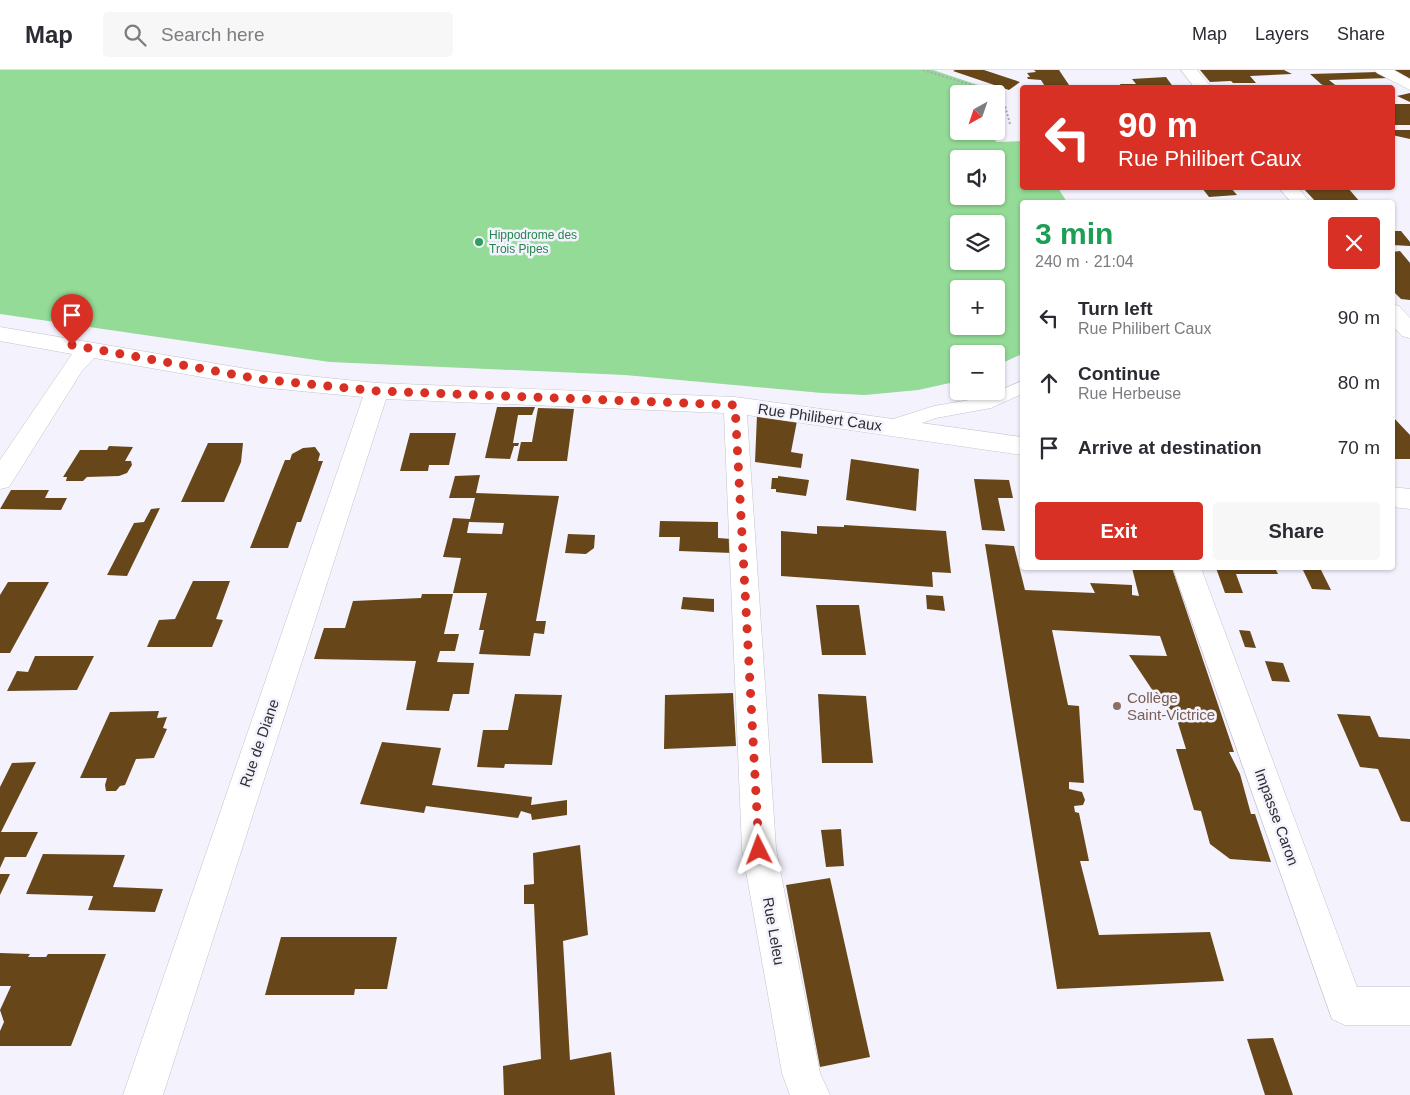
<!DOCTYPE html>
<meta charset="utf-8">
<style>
:root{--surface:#fff;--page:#f7f7f7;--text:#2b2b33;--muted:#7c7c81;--line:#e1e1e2;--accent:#d93025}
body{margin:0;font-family:Helvetica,sans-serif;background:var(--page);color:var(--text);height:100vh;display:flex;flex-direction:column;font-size:19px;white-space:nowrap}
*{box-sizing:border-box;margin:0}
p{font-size:16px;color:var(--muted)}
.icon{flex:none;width:28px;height:28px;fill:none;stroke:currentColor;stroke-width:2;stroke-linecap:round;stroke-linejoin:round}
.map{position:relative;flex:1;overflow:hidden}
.side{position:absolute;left:1020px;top:130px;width:375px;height:370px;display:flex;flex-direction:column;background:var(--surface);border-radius:5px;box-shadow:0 1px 4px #0004}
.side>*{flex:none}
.banner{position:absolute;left:1020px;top:15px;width:375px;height:105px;border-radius:5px;box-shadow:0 1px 4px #0004;background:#d93025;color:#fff;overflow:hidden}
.needle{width:32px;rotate:220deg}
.tools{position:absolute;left:950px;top:15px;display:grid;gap:10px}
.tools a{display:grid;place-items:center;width:55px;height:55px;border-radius:5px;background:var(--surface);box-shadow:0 1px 4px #0004;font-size:25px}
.pin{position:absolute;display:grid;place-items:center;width:42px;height:42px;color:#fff;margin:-51px -21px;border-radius:50% 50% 50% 0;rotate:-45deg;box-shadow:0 0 5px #0007}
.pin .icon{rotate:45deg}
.me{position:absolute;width:55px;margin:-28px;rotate:357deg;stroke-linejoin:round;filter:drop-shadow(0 0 4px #0008)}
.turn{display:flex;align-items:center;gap:18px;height:105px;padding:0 15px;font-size:22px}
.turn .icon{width:65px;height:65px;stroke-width:2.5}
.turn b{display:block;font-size:35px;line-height:42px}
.round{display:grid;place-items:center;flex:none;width:52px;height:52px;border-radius:5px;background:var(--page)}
.summary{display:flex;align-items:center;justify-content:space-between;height:85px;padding:0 15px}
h1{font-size:30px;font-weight:700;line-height:38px;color:#1e9e55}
.cta{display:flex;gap:10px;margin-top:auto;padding:10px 15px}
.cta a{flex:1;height:58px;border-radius:5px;background:var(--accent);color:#fff;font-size:20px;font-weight:700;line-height:58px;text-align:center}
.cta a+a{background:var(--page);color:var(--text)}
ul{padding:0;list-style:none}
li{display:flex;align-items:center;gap:15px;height:65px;padding:0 15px}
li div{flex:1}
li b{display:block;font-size:19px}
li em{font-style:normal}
header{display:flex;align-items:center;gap:30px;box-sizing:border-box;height:70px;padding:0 25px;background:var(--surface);border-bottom:1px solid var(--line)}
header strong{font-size:24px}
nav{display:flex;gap:28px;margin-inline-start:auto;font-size:18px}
.search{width:350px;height:45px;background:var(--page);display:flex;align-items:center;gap:12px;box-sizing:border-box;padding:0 18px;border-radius:5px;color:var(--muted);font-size:19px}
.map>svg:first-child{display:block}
.green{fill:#93db96;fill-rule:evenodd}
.building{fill:#674719;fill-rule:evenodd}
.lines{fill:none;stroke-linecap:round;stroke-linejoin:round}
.service-casing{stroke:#c3c2cc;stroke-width:1}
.minor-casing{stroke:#c3c2cc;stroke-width:1}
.tertiary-casing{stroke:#c3c2cc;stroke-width:1}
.path{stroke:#aaa9b1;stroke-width:2;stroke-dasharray:2 2;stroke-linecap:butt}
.service{fill:#fff;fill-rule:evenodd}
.minor{fill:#fff;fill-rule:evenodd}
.tertiary{fill:#fff;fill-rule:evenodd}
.route{stroke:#d93025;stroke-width:9;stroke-dasharray:0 16.2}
.leisure-dot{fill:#2e9e5b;stroke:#f4f3fd;stroke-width:2}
.education-dot{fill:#8d6e63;stroke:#f4f3fd;stroke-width:2}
.labels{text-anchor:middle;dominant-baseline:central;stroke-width:5;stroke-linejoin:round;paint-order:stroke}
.far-leisure-label{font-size:12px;fill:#27864d;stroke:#f4f3fd;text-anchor:start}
.street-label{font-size:15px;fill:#2e2e32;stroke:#f4f3fd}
.education-label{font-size:15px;fill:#785e54;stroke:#f4f3fd;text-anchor:start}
</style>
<header>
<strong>Map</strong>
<div class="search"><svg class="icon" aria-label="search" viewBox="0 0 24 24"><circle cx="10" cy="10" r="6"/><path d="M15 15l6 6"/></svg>Search here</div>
<nav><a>Map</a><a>Layers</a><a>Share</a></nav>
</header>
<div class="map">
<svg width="1410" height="1025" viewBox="0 0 1410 1025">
<rect width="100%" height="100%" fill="#f4f3fd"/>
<path class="green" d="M0 0H933L978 15 993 24H959V61H982L997 72 1022 71V118H1058L1067 132H1022V284L996 296V284H959V311L918 320 865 325 822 323 625 305 330 292 0 244ZM959 89H996V126H959ZM959 154H996V191H959ZM959 219H996V256H959Z"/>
<g class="building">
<path d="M955 0H984L1020 12 1009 20 953 1Z"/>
<path d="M1034 0H1059L1071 18H1046L1041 10 1028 9 1027 7H1030L1027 3 1036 2Z"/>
<path d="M1200 0H1284L1292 4 1250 6 1256 13H1233L1231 11 1210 12Z"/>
<path d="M1390 0H1410V11Z"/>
<path d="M1378 2 1389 8 1329 10 1339 18H1329L1321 14 1310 4Z"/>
<path d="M1166 7 1174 18H1122L1120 14H1136L1132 9Z"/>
<path d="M1410 23V32L1397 26Z"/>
<rect x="1392" y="34" width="18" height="21"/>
<path d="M1392 60H1410V69L1392 65Z"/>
<path d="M1202 118H1231L1237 125 1209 127Z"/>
<path d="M1303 118H1348L1360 132H1316Z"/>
<path d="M1392 161H1401L1410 172V176L1392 175Z"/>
<path d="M1400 181 1410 193V230L1401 229 1392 220V182Z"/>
<path d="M497 337H535L532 345H518L513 373H519L518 376H514L510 389 485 388Z"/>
<path d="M538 338 574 339 567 391H517L521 372H532Z"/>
<path d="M757 345 797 351 791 382 803 384 801 398 755 392Z"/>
<path d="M1392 346 1410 365V389H1392Z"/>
<path d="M410 363H456L449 395H429L428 401H400Z"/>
<path d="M208 373H243L241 392 224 432H181Z"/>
<path d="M109 376 133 377 125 391H131L132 395 127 403 119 406 87 407 83 411H66L67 407H63L80 380H107Z"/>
<path d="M315 377 320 384 318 391H323L301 452H297L288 478H250L285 390H290L292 384 303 378Z"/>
<path d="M851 389 919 399 916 441 846 430Z"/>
<path d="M480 405 476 423 559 426 536 551H546L544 564 534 563 530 586 479 584 484 560H479L487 523H453L461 488 443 487 453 448 470 449 475 428H449L455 406ZM469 452 504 453 502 464 467 463Z"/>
<path d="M778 406 809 410 806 426 776 422V419H771L772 408H778Z"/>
<path d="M974 409 1009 410 1013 428H998L1005 461 982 460Z"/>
<path d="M11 420H49L45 428H67L61 440 0 439Z"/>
<path d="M160 438 127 506 107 505 134 453 144 452 151 439Z"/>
<path d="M660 451 718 452V468L732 469V483L679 481 680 467H659Z"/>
<path d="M844 455 946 461 951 503 932 502 933 517 781 506V461L817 464V456L844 457Z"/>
<path d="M568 464 595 465 594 478 586 484 565 483Z"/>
<path d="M985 474 1014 476 1025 520 1095 523 1090 513 1132 515V525L1139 526 1132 498H1172L1234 682H1229L1240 704 1251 744H1255L1271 792 1230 789 1210 774 1201 741 1194 740 1176 679H1186L1174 640 1165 639 1129 585 1167 586 1160 566 1052 560 1068 635 1079 636 1084 713 1069 712V719L1082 722 1085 730 1083 735 1074 736 1075 742 1079 743 1089 791H1080L1099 865 1210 862 1224 911 1057 919Z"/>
<path d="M1216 498H1275L1278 504H1236L1243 523H1225Z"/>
<path d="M1302 498H1320L1331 520 1312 519Z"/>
<path d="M193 511H230L216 549 223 550 212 577H147L159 550 175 549Z"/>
<path d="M8 512H49L10 583H0V525Z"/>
<path d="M422 524H453L444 564H459L455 581H440L437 592 474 593 469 624H453L449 641 406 640 416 591 314 589 324 558H345L353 531 421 528Z"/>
<path d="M926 525 943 526 945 541 927 539Z"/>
<path d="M683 527 714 529V542L681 539Z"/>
<path d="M816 535H859L866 585H822Z"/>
<path d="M1239 560 1250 561 1256 578 1245 577Z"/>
<path d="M35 586H94L77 620 7 621 17 601 28 602Z"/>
<path d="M1265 591 1283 593 1290 612 1272 611Z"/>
<path d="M733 623 736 676 664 679 665 625Z"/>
<path d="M515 624 562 625 552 695 505 694 504 698 477 697 483 660H508Z"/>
<path d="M818 624 866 626 873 693H822Z"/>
<path d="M159 641 157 648 167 647 163 658 167 659 154 688 136 689 125 715 120 716 116 721H106L105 715 107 708H80L110 642Z"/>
<path d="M1337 644 1370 646 1379 667 1410 669V752L1401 751 1378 699 1360 697Z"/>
<path d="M382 672 441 678 432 715 532 727 531 735 567 730V745L532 750 531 744 521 741 518 748 426 736 424 743 360 734Z"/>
<path d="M36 692 1 762H38L26 787H5L0 798V717L12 693Z"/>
<path d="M841 759 844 796 826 797 821 760Z"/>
<path d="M580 775 588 865 563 871 570 990 611 982 615 1025H504L503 996 541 989 534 834H524V815L534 814 533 783Z"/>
<path d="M43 784 125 785 113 817 163 819 155 842 88 840 93 826 26 824Z"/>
<path d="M0 804H10L0 825Z"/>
<path d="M830 808 870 987 820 997 786 815Z"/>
<path d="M281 867H397L387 919H355L354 925H265Z"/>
<path d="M0 883 30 884 28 887H46L48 884H106L71 976H0V961L4 952 0 940 11 916H0Z"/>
<path d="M1273 968 1293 1025H1265L1247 969Z"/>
</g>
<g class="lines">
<defs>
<path id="service" d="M1022 311V324L991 338 936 348 891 364 884 362 882 357 884 352 934 336 981 328Z"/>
<g id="minor">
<path d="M1374 0H1394L1410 9V20L1377 3Z"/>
<path d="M0 257 259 301 377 313 735 327 1022 367V385L747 345 776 779 820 1003 830 1025H790L782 1003 742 779 724 343 386 329 163 1025H123L363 327 259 317 94 288 82 301 9 417 0 419V390L72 284 0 271Z"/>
<path d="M1392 417 1410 419V439L1392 437Z"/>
<path d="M1173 498H1201L1357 917H1410V955H1345L1332 949Z"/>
</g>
<g id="tertiary">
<path d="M1181 0H1197L1212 18H1195Z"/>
<path d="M1279 118H1298L1310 132H1291Z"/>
<path d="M1392 234 1399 236 1410 248V268L1402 266 1392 255Z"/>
</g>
</defs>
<use href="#service" class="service-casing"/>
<use href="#minor" class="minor-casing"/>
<use href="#tertiary" class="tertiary-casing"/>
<g class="path">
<path d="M923 0 975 16 988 24"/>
<path d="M996 29 1005 36 1010 54"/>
</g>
<use href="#service" class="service"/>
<use href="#minor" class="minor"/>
<use href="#tertiary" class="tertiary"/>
</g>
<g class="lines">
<path class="route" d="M72 275 259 309 377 321 735 335 759 780"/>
</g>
<circle class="leisure-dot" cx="479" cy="172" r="5"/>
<circle class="education-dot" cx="1117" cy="636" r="5"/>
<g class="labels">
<g class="far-leisure-label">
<text x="489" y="165">Hippodrome des<tspan x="489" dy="14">Trois Pipes</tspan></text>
</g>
<g class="street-label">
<text transform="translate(820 347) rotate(8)">Rue Philibert Caux</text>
<text transform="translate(259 673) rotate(-71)">Rue de Diane</text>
<text transform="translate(1277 747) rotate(70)">Impasse Caron</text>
<text transform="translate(774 861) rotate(80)">Rue Leleu</text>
</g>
<g class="education-label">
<text x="1127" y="627">Collège<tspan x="1127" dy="17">Saint-Victrice</tspan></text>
</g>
</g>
</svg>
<div class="tools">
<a><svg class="needle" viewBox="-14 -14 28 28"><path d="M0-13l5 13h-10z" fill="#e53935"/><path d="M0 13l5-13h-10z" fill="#7c7c81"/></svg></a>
<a><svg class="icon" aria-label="sound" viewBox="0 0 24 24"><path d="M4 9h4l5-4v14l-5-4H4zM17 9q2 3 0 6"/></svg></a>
<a><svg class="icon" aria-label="layers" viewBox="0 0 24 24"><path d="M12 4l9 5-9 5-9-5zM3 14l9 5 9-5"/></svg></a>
<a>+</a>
<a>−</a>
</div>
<div class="pin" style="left:72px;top:275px;background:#d93025"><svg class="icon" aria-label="arrive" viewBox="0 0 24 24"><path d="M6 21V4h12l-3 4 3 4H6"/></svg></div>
<svg class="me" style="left:759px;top:780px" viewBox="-20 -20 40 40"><path d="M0-17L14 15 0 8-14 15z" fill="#d93025" stroke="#fff" stroke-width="4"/></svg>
<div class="banner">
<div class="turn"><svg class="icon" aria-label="left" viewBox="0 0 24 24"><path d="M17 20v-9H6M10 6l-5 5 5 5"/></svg><div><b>90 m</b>Rue Philibert Caux</div></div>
</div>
<section class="side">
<div class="summary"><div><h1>3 min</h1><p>240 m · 21:04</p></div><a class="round" style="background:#d93025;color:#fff"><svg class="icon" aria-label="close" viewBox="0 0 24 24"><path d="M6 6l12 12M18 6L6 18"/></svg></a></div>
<ul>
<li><svg class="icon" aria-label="left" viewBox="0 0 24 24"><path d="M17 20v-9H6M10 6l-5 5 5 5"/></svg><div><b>Turn left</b><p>Rue Philibert Caux</p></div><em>90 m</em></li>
<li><svg class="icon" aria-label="ahead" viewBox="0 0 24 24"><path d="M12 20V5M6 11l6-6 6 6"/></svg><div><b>Continue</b><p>Rue Herbeuse</p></div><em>80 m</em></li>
<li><svg class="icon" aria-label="arrive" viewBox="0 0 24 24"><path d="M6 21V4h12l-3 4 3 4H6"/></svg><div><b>Arrive at destination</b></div><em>70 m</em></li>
</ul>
<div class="cta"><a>Exit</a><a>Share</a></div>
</section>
</div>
